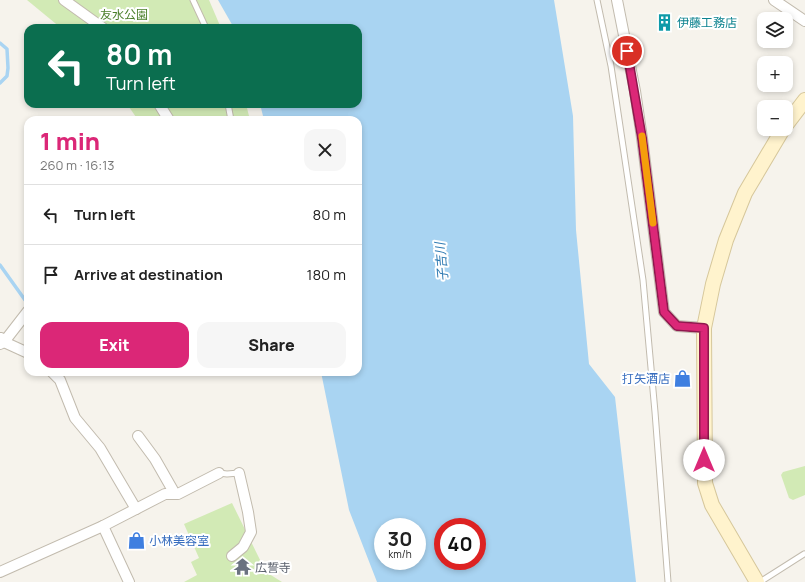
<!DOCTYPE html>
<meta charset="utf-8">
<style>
:root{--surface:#fff;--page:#f6f6f6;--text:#222;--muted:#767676;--line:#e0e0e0;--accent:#db2777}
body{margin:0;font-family:Manrope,"Noto Sans JP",sans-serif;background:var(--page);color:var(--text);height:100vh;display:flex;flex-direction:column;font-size:15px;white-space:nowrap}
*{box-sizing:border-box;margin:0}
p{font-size:13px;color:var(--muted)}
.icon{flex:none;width:22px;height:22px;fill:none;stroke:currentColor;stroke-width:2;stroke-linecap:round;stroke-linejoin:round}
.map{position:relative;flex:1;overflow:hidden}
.drawer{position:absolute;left:24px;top:116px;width:338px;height:260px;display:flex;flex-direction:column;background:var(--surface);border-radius:12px;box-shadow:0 2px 6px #0003}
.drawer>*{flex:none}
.guide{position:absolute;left:24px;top:24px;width:338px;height:84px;border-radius:12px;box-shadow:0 2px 6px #0003;background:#0b6e4f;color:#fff;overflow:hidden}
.buttons{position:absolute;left:757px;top:12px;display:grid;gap:8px}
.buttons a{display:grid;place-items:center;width:36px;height:36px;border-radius:8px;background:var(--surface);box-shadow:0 2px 6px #0003;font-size:20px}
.speed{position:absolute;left:374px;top:518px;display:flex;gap:8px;font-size:20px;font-weight:700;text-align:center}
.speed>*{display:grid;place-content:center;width:52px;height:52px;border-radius:50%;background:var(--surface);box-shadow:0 2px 6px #0003;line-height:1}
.speed small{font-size:10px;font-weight:400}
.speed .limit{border:6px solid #d22;background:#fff;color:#111}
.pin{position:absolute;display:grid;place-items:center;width:34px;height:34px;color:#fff;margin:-17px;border:2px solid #fff;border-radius:50%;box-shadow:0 1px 4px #0007}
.me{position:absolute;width:44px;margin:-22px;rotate:0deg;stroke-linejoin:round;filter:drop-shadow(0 0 3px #0008)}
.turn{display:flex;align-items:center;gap:14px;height:84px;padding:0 16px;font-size:18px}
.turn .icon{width:52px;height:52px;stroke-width:2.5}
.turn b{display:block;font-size:28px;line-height:34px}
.round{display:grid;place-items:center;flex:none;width:42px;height:42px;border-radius:12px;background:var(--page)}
.headline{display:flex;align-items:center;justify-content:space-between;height:68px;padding:0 16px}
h1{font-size:24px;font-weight:800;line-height:30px;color:var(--accent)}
.action{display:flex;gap:8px;margin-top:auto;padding:8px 16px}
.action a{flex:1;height:46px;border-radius:12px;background:var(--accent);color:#fff;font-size:16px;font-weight:800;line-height:46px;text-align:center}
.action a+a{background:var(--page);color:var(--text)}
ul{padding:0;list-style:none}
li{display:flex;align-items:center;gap:12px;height:60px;padding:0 16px;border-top:1px solid var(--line)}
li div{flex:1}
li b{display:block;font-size:15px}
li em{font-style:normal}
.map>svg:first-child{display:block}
.green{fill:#d2eab5}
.water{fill:#a9d4f2;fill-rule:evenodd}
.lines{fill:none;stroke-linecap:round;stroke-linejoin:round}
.stream{stroke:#a9d4f2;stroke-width:3.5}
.lane-casing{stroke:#c2bbae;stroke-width:7}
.street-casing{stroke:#c2bbae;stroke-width:12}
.secondary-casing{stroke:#d6c79b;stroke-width:16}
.lane{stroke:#fff;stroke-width:5}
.street{stroke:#fff;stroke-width:10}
.secondary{stroke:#fff3cd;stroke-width:14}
.route-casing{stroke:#8e194d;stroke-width:10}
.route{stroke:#db2777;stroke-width:7}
.slow{stroke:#f59e0b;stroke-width:7}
.labels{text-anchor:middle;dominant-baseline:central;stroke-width:4;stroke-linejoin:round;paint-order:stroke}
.park-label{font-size:12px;fill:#4a7f2a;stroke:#fff}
.culture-label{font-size:12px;fill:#0d838f;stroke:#fff;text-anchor:start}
.shop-label{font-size:12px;fill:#366cbe;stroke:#fff;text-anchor:end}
.worship-label{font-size:12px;fill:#5b616d;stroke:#fff;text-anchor:start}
.water-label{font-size:13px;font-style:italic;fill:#2e7ab2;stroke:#fff}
</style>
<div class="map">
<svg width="805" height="582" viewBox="0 0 805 582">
<rect width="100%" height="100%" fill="#f6f3ec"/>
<g class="green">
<path d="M27 0H209L221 28H61Z"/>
<path d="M127 104H246L250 120H138Z"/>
<path d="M805 466V495L793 500 789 498 781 475 783 472Z"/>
<path d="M232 503 266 572 282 582H184L197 575 191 562 199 558 184 524Z"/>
</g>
<path class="water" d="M218 0H554L573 116 576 230 589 364 615 397 636 582H377L349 510 321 372H358V120H264L260 104H358V28H234ZM383 527H417V561H383ZM443 527H477V561H443Z"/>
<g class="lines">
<g class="stream">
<path d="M0 43 7 49 8 68 7 76 0 83"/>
<path d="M0 265 25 300"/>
</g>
<defs>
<g id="lane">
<path d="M193 0 206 28"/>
<path d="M597 0 611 66 643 280 655 412 668 582"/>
<path d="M228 104 231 120"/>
<path d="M219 473 227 474 239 473"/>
<path d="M760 582 804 554"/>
</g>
<g id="street">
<path d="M64 0 103 28"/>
<path d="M617 0 635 91 642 138 664 312 677 326 704 328"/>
<path d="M774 0 805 21"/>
<path d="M159 104 169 120"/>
<path d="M1 338 4 342 28 353"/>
<path d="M0 344 4 342 28 311"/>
<path d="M52 372 60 380 75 418 100 448 136 509"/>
<path d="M138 436 155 459 175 494"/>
<path d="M103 526 129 582"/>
<path d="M232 556 243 547 251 532 248 512 239 473"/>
<path d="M0 572 103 526 165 494H178L219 473"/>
</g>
<g id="secondary">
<path d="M786 125 805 100"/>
<path d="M757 582 712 505 705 483 704 328 713 284 726 240 745 193 783 129"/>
</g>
</defs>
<use href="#lane" class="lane-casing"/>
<use href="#street" class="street-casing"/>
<use href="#secondary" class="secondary-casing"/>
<use href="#lane" class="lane"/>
<use href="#street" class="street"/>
<use href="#secondary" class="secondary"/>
</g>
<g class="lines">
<defs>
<path id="route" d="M627 51 642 138 664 312 677 326 704 328V460"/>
</defs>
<use href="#route" class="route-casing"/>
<use href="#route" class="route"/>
<path class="slow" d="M642 136 653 223"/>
</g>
<defs>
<symbol id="building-bare" viewBox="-9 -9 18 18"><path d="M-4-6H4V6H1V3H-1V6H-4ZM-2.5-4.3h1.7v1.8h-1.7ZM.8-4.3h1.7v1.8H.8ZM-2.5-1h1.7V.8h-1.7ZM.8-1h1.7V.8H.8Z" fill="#0f9aa8" stroke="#fff" stroke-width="2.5" paint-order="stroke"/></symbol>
<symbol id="shop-bare" viewBox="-9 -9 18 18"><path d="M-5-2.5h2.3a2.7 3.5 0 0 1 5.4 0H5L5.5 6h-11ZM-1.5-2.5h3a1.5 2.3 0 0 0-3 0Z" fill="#3f7fe0" stroke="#fff" stroke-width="2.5" paint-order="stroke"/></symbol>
<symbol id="temple-bare" viewBox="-9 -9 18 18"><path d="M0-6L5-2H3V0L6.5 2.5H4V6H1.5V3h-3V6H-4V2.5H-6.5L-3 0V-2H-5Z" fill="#6b7280" stroke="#fff" stroke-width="2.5" paint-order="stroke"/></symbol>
</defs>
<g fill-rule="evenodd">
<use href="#building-bare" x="652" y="10" width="25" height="25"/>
<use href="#shop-bare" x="670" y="366" width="25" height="25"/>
<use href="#shop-bare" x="124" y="528" width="25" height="25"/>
<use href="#temple-bare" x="230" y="554" width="25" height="25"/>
</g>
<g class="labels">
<g class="park-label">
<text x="124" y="14">友水公園</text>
</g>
<g class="culture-label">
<text x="677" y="22">伊藤工務店</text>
</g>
<g class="shop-label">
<text x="670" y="378">打矢酒店</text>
<text x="149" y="540" text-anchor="start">小林美容室</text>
</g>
<g class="worship-label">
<text x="255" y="567">広誓寺</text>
</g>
<g class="water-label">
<text transform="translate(441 262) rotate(-95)">子吉川</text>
</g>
</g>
</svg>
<div class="buttons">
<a><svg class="icon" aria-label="layers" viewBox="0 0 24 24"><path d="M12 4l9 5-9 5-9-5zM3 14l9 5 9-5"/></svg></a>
<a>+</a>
<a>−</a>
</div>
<div class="speed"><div>30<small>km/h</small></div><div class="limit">40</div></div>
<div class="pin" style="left:627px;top:51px;background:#d93025"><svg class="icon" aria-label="arrive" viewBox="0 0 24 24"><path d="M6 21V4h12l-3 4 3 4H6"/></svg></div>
<svg class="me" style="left:704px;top:460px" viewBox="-20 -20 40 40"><circle r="19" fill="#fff"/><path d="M0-13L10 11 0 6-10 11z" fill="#db2777"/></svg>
<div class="guide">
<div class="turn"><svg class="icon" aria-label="left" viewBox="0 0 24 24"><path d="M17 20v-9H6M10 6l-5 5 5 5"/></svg><div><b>80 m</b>Turn left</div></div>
</div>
<section class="drawer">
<div class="headline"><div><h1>1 min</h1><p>260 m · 16:13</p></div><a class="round"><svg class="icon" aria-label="close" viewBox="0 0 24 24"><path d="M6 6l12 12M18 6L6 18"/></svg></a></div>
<ul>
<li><svg class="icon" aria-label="left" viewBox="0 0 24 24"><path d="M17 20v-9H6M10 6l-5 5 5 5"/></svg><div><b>Turn left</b></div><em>80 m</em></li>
<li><svg class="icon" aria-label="arrive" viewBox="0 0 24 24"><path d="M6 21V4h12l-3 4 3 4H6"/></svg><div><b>Arrive at destination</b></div><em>180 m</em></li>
</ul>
<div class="action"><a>Exit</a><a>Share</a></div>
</section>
</div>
